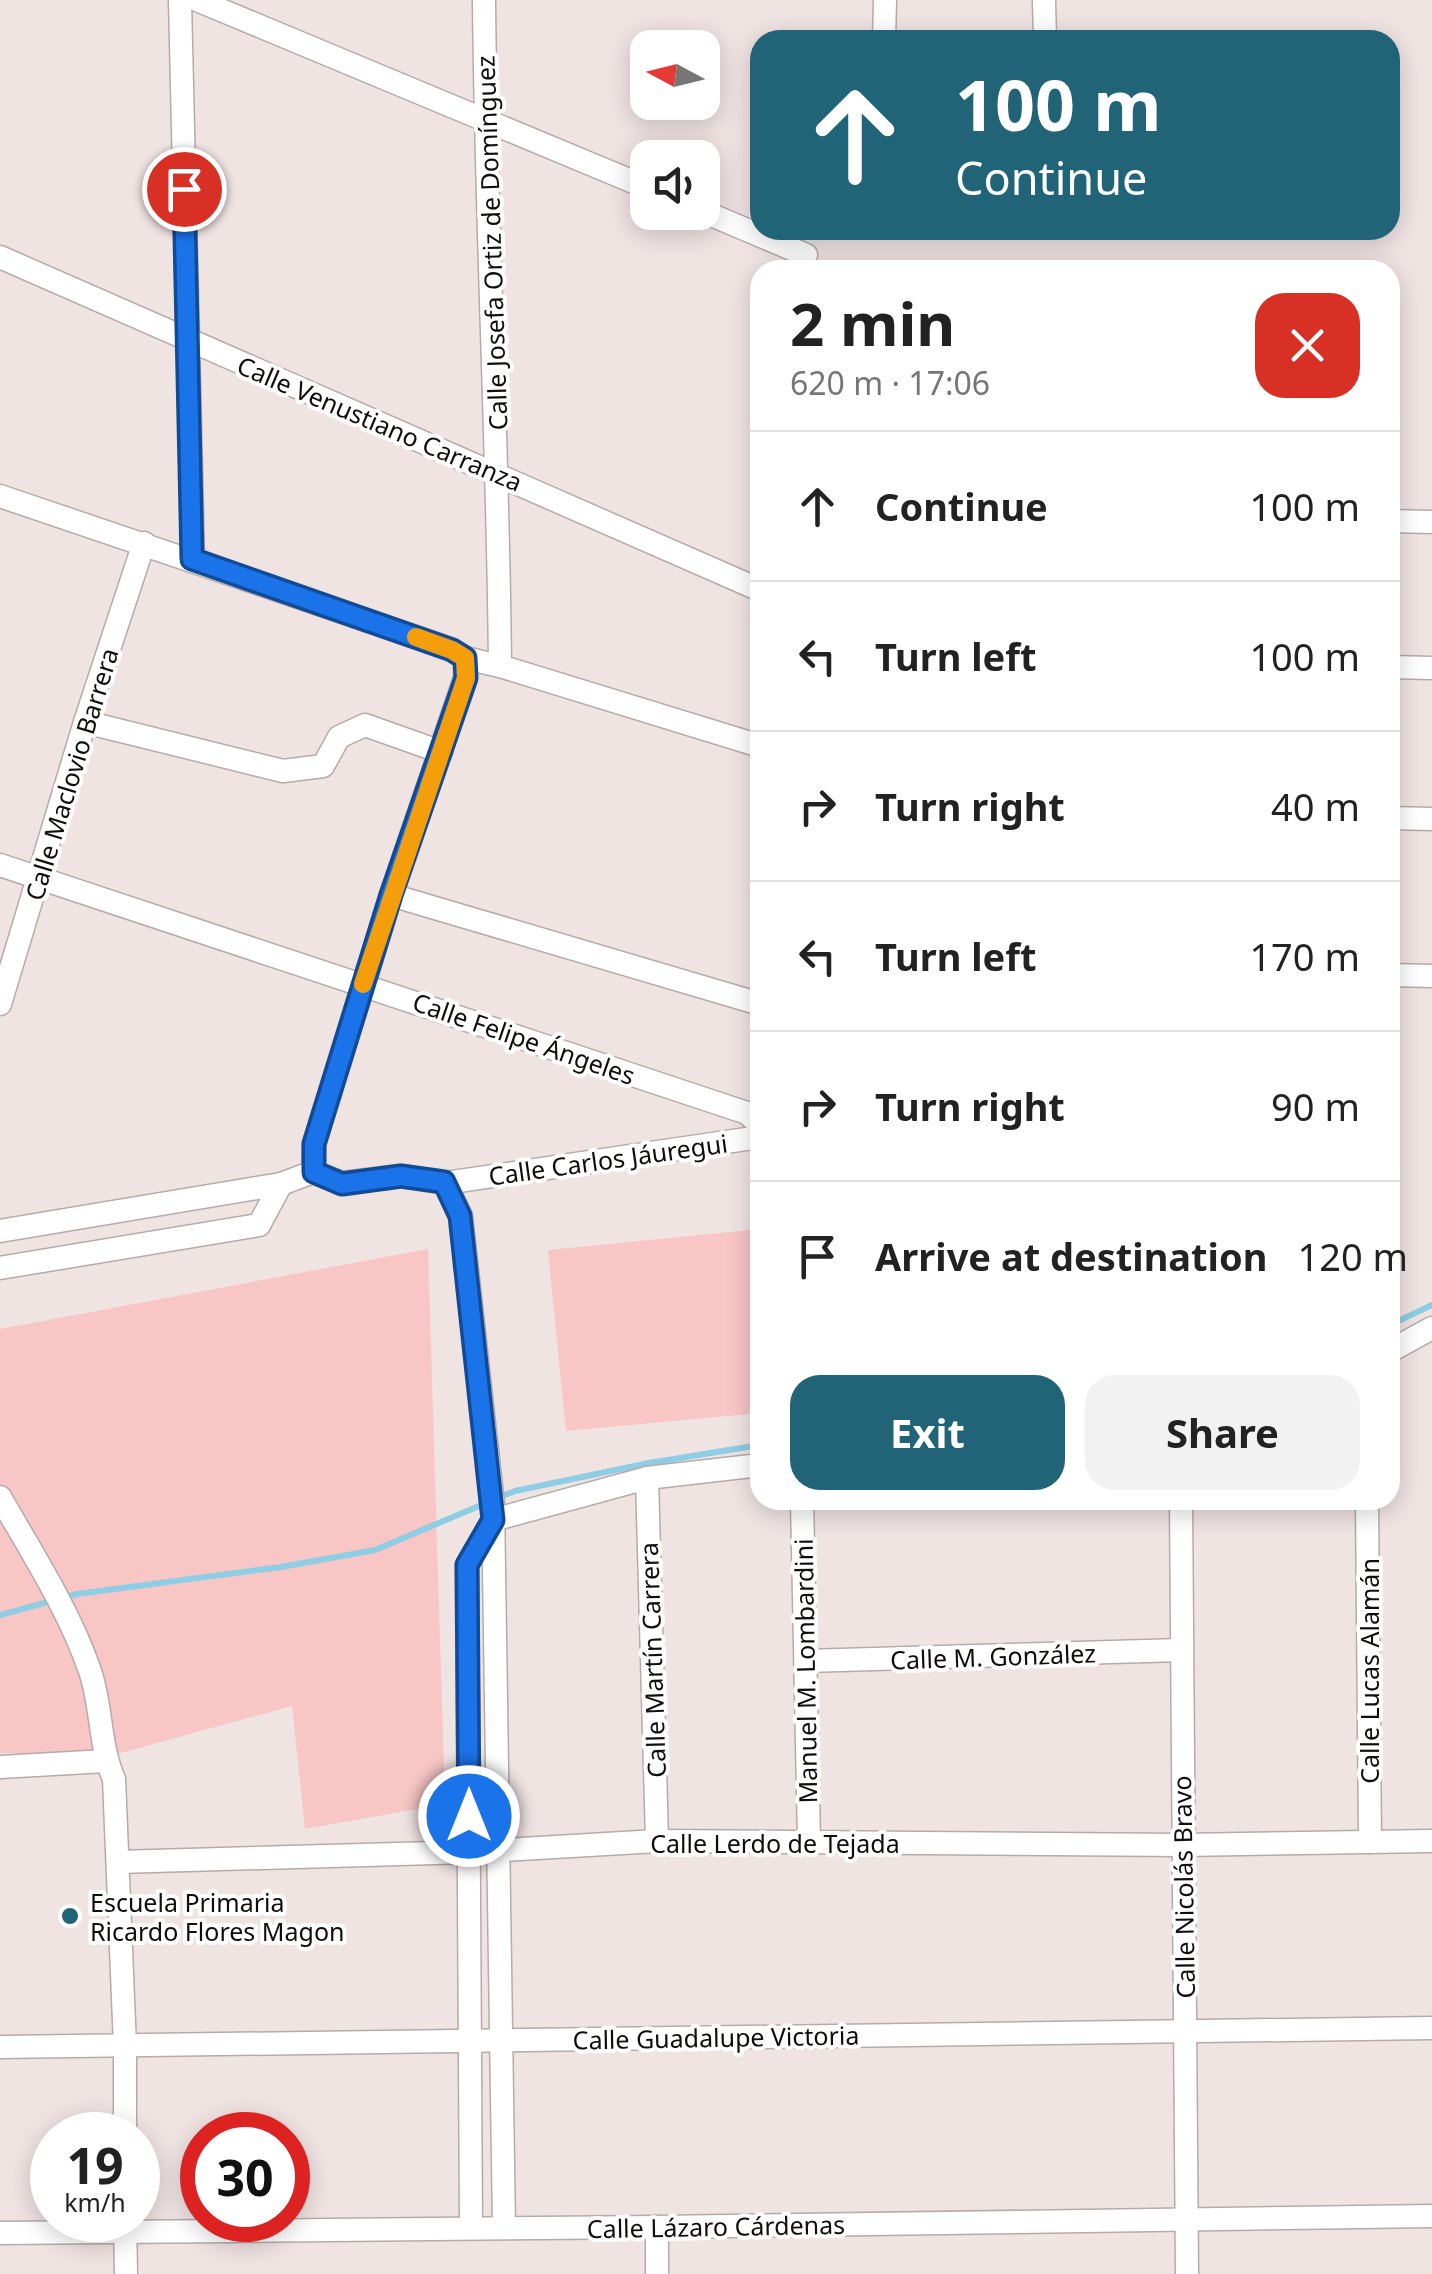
<!DOCTYPE html>
<meta charset="utf-8">
<style>
:root{--surface:#fff;--page:#f2f2f2;--text:#222;--muted:#767676;--line:#e0e0e0;--accent:#216377}
body{margin:0;font-family:"Noto Sans",sans-serif;background:var(--page);color:var(--text);height:100vh;display:flex;flex-direction:column;font-size:38px;white-space:nowrap}
*{box-sizing:border-box;margin:0}
p{font-size:32px;color:var(--muted)}
.icon{flex:none;width:55px;height:55px;fill:none;stroke:currentColor;stroke-width:2;stroke-linecap:round;stroke-linejoin:round}
.map{position:relative;flex:1;overflow:hidden}
.panel{position:absolute;left:750px;top:260px;width:650px;height:1250px;display:flex;flex-direction:column;background:var(--surface);border-radius:30px;box-shadow:0 5px 25px #0003}
.panel>*{flex:none}
.banner{position:absolute;left:750px;top:30px;width:650px;height:210px;border-radius:30px;box-shadow:0 5px 25px #0003;background:#216377;color:#fff;overflow:hidden}
.needle{width:65px;rotate:277deg}
.tools{position:absolute;left:630px;top:30px;display:grid;gap:20px}
.tools a{display:grid;place-items:center;width:90px;height:90px;border-radius:20px;background:var(--surface);box-shadow:0 5px 25px #0003;font-size:50px}
.speed{position:absolute;left:30px;top:2112px;display:flex;gap:20px;font-size:50px;font-weight:700;text-align:center}
.speed>*{display:grid;place-content:center;width:130px;height:130px;border-radius:50%;background:var(--surface);box-shadow:0 5px 25px #0003;line-height:1}
.speed small{font-size:25px;font-weight:400}
.speed .limit{border:15px solid #d22;background:#fff;color:#111}
.pin{position:absolute;display:grid;place-items:center;width:85px;height:85px;color:#fff;margin:-42px;border:5px solid #fff;border-radius:50%;box-shadow:0 2px 10px #0007}
.me{position:absolute;width:110px;margin:-55px;rotate:0deg;stroke-linejoin:round;filter:drop-shadow(0 0 8px #0008)}
.turn{display:flex;align-items:center;gap:35px;height:210px;padding:0 40px;font-size:45px}
.turn .icon{width:130px;height:130px;stroke-width:2.5}
.turn b{display:block;font-size:70px;line-height:85px}
.round{display:grid;place-items:center;flex:none;width:105px;height:105px;border-radius:30px;background:var(--page)}
.overview{display:flex;align-items:center;justify-content:space-between;height:170px;padding:0 40px}
h1{font-size:60px;font-weight:700;line-height:75px}
.action{display:flex;gap:20px;margin-top:auto;padding:20px 40px}
.action a{flex:1;height:115px;border-radius:30px;background:var(--accent);color:#fff;font-size:40px;font-weight:700;line-height:115px;text-align:center}
.action a+a{background:var(--page);color:var(--text)}
ul{padding:0;list-style:none}
li{display:flex;align-items:center;gap:30px;height:150px;padding:0 40px;border-top:2px solid var(--line)}
li div{flex:1}
li b{display:block;font-size:38px}
li em{font-style:normal}
.map>svg:first-child{display:block}
.green{fill:#f7c6c5}
.lines{fill:none;stroke-linecap:round;stroke-linejoin:round}
.stream{stroke:#8dcee5;stroke-width:6}
.minor-casing{stroke:#b6aaaa;stroke-width:25}
.minor{stroke:#fff;stroke-width:22}
.route-casing{stroke:#114b97;stroke-width:25}
.route{stroke:#1a73e8;stroke-width:18}
.slow{stroke:#f59e0b;stroke-width:18}
.poi-dot{fill:#216377;stroke:#fff;stroke-width:4}
.labels{text-anchor:middle;dominant-baseline:central;stroke-width:8;stroke-linejoin:round;paint-order:stroke}
.street-label{font-size:25px;fill:#100d0c;stroke:#fff}
.poi-label{font-size:25px;fill:#100d0c;stroke:#fff;text-anchor:start}
</style>
<div class="map">
<svg width="1432" height="2274" viewBox="0 0 1432 2274">
<rect width="100%" height="100%" fill="#f0e4e3"/>
<g class="green">
<path d="M760 1229V1413L566 1431 548 1250Z"/>
<path d="M428 1249 445 1804 305 1829 292 1706 117 1754 0 1753V1329Z"/>
</g>
<g class="lines">
<g class="stream">
<path d="M1390 1325 1432 1305"/>
<path d="M497 1498 515 1491 649 1463 760 1445"/>
<path d="M0 1615 77 1594 281 1567 375 1550 486 1503"/>
</g>
<defs>
<g id="minor">
<path d="M180 0 193 559"/>
<path d="M197 0 648 188"/>
<path d="M484 0C486 222 498 444 500 666"/>
<path d="M1044 0 1045 40"/>
<path d="M884 40 885 0"/>
<path d="M702 211 806 255"/>
<path d="M0 257 760 590"/>
<path d="M0 496 451 649 465 658 500 666 760 746"/>
<path d="M1390 521 1432 522"/>
<path d="M1390 667 1432 668"/>
<path d="M85 722 283 771 323 766 339 737 365 725 441 752"/>
<path d="M1390 818 1432 819"/>
<path d="M0 865 747 1113 760 1125"/>
<path d="M391 895 760 1004"/>
<path d="M1390 975 1432 976"/>
<path d="M0 1004 85 722 144 543"/>
<path d="M313 1172 314 1144 391 895 465 678V658"/>
<path d="M445 1183 461 1216 493 1504 504 2227"/>
<path d="M0 1231 281 1184 313 1172 342 1183 401 1176 445 1183 760 1137"/>
<path d="M0 1268 259 1225 281 1184"/>
<path d="M1390 1351 1432 1328"/>
<path d="M647 1478 657 1841"/>
<path d="M0 1497C32 1553 69 1610 90 1671 102 1706 99 1745 114 1779L125 2046V2135"/>
<path d="M802 1500 809 1842"/>
<path d="M1181 1500 1187 2274"/>
<path d="M1367 1500 1370 1842"/>
<path d="M806 1661 1181 1650"/>
<path d="M0 1767 106 1761"/>
<path d="M118 1862 469 1852 657 1841 1183 1845 1432 1841"/>
<path d="M0 2047 1432 2028"/>
<path d="M125 2220 126 2274"/>
<path d="M471 2227 467 1565 493 1520 647 1478 760 1465"/>
<path d="M0 2233 657 2227 1432 2216"/>
<path d="M657 2274V2227"/>
</g>
</defs>
<use href="#minor" class="minor-casing"/>
<use href="#minor" class="minor"/>
</g>
<g class="lines">
<defs>
<path id="route" d="M184 189 192 559 452 650 465 658 466 678 391 895 314 1144V1172L342 1184 401 1176 444 1182 460 1216 493 1520 467 1565 469 1816"/>
</defs>
<use href="#route" class="route-casing"/>
<use href="#route" class="route"/>
<path class="slow" d="M363 984 466 678 465 658 452 650 416 637"/>
</g>
<circle class="poi-dot" cx="70" cy="1916" r="10"/>
<g class="labels">
<g class="street-label">
<text transform="translate(491 243) rotate(-92)">Calle Josefa Ortiz de Domínguez</text>
<text transform="translate(380 423) rotate(23)">Calle Venustiano Carranza</text>
<text transform="translate(71 774) rotate(-73)">Calle Maclovio Barrera</text>
<text transform="translate(524 1038) rotate(19)">Calle Felipe Ángeles</text>
<text transform="translate(608 1159) rotate(-8)">Calle Carlos Jáuregui</text>
<text transform="translate(993 1656) rotate(-2)">Calle M. González</text>
<text transform="translate(652 1660) rotate(-92)">Calle Martín Carrera</text>
<text transform="translate(805 1671) rotate(-91)">Manuel M. Lombardini</text>
<text transform="translate(1369 1671) rotate(-90)">Calle Lucas Alamán</text>
<text x="775" y="1843">Calle Lerdo de Tejada</text>
<text transform="translate(1183 1887) rotate(-91)">Calle Nicolás Bravo</text>
<text transform="translate(716 2037) rotate(-1)">Calle Guadalupe Victoria</text>
<text transform="translate(716 2226) rotate(-1)">Calle Lázaro Cárdenas</text>
</g>
<g class="poi-label">
<text x="90" y="1902">Escuela Primaria<tspan x="90" dy="29">Ricardo Flores Magon</tspan></text>
</g>
</g>
</svg>
<div class="tools">
<a><svg class="needle" viewBox="-14 -14 28 28"><path d="M0-13l5 13h-10z" fill="#e53935"/><path d="M0 13l5-13h-10z" fill="#767676"/></svg></a>
<a><svg class="icon" aria-label="sound" viewBox="0 0 24 24"><path d="M4 9h4l5-4v14l-5-4H4zM17 9q2 3 0 6"/></svg></a>
</div>
<div class="speed"><div>19<small>km/h</small></div><div class="limit">30</div></div>
<div class="pin" style="left:184px;top:189px;background:#d93025"><svg class="icon" aria-label="arrive" viewBox="0 0 24 24"><path d="M6 21V4h12l-3 4 3 4H6"/></svg></div>
<svg class="me" style="left:469px;top:1816px" viewBox="-20 -20 40 40"><circle r="17" fill="#1a73e8" stroke="#fff" stroke-width="3"/><path d="M0-11L8 9 0 5-8 9z" fill="#fff"/></svg>
<div class="banner">
<div class="turn"><svg class="icon" aria-label="ahead" viewBox="0 0 24 24"><path d="M12 20V5M6 11l6-6 6 6"/></svg><div><b>100 m</b>Continue</div></div>
</div>
<section class="panel">
<div class="overview"><div><h1>2 min</h1><p>620 m · 17:06</p></div><a class="round" style="background:#d93025;color:#fff"><svg class="icon" aria-label="close" viewBox="0 0 24 24"><path d="M6 6l12 12M18 6L6 18"/></svg></a></div>
<ul>
<li><svg class="icon" aria-label="ahead" viewBox="0 0 24 24"><path d="M12 20V5M6 11l6-6 6 6"/></svg><div><b>Continue</b></div><em>100 m</em></li>
<li><svg class="icon" aria-label="left" viewBox="0 0 24 24"><path d="M17 20v-9H6M10 6l-5 5 5 5"/></svg><div><b>Turn left</b></div><em>100 m</em></li>
<li><svg class="icon" aria-label="right" viewBox="0 0 24 24"><path d="M7 20v-9h11M14 6l5 5-5 5"/></svg><div><b>Turn right</b></div><em>40 m</em></li>
<li><svg class="icon" aria-label="left" viewBox="0 0 24 24"><path d="M17 20v-9H6M10 6l-5 5 5 5"/></svg><div><b>Turn left</b></div><em>170 m</em></li>
<li><svg class="icon" aria-label="right" viewBox="0 0 24 24"><path d="M7 20v-9h11M14 6l5 5-5 5"/></svg><div><b>Turn right</b></div><em>90 m</em></li>
<li><svg class="icon" aria-label="arrive" viewBox="0 0 24 24"><path d="M6 21V4h12l-3 4 3 4H6"/></svg><div><b>Arrive at destination</b></div><em>120 m</em></li>
</ul>
<div class="action"><a>Exit</a><a>Share</a></div>
</section>
</div>
